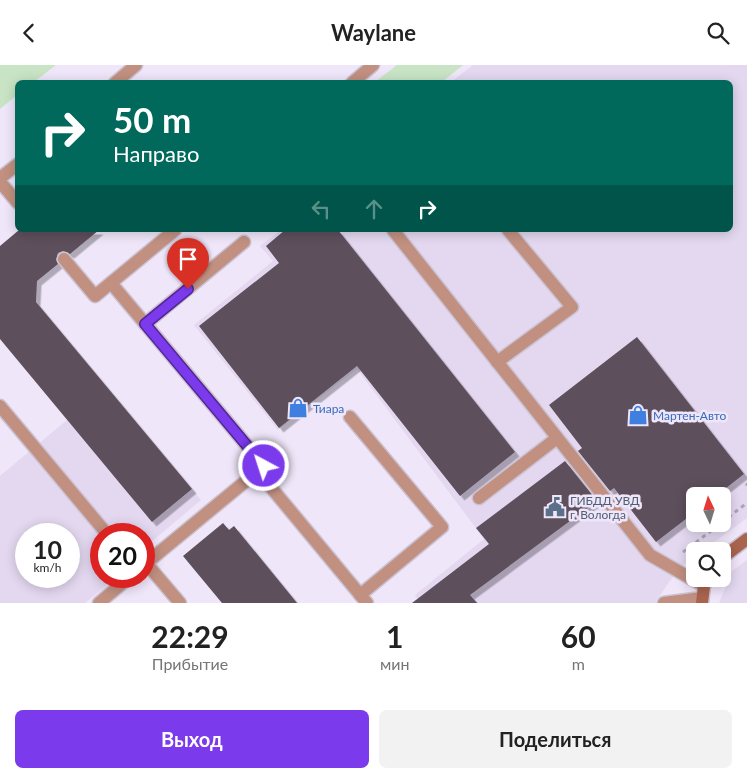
<!DOCTYPE html>
<html lang="ru">
<meta charset="utf-8">
<style>
:root{--surface:#fff;--page:#f2f2f2;--text:#222;--muted:#767676;--accent:#7c3aed}
body{margin:0;font-family:Lato,sans-serif;background:var(--page);color:var(--text);height:100vh;display:flex;flex-direction:column;font-size:19px;white-space:nowrap}
*{box-sizing:border-box;margin:0}
p{font-size:16px;color:var(--muted)}
.icon{flex:none;width:28px;height:28px;fill:none;stroke:currentColor;stroke-width:2;stroke-linecap:round;stroke-linejoin:round}
.map{position:relative;height:538px;overflow:hidden}
.details{display:flex;flex-direction:column;background:var(--surface);flex:1}
.details>*{flex:none}
.top-card{position:absolute;left:15px;top:15px;width:718px;height:152px;border-radius:8px;box-shadow:0 2px 12px #0003;background:#00695c;color:#fff;overflow:hidden}
.needle{width:32px;rotate:356deg}
.fabs{position:absolute;left:686px;top:422px;display:grid;gap:10px}
.fabs a{display:grid;place-items:center;width:45px;height:45px;border-radius:8px;background:var(--surface);box-shadow:0 2px 12px #0003;font-size:25px}
.speed{position:absolute;left:15px;top:458px;display:flex;gap:10px;font-size:25px;font-weight:700;text-align:center}
.speed>*{display:grid;place-content:center;width:65px;height:65px;border-radius:50%;background:var(--surface);box-shadow:0 2px 12px #0003;line-height:1}
.speed small{font-size:12px;font-weight:400}
.speed .limit{border:8px solid #d22;background:#fff;color:#111}
.pin{position:absolute;display:grid;place-items:center;width:42px;height:42px;color:#fff;margin:-51px -21px;border-radius:50% 50% 50% 0;rotate:-45deg;box-shadow:0 0 5px #0007}
.pin .icon{rotate:45deg}
.me{position:absolute;width:55px;margin:-28px;rotate:320deg;stroke-linejoin:round;filter:drop-shadow(0 0 4px #0008)}
.turn{display:flex;align-items:center;gap:18px;height:105px;padding:0 15px;font-size:22px}
.turn .icon{width:65px;height:65px;stroke-width:2.5}
.turn b{display:block;font-size:35px;line-height:42px}
.lanes{display:flex;align-items:center;height:48px;padding:0 15px;background:#0003;justify-content:center;gap:25px;direction:ltr}
.lanes .off{opacity:.35}
.eta{display:flex;justify-content:space-evenly;align-items:center;height:85px;text-align:center}
.eta b{font-size:30px;font-weight:700;line-height:35px}
.cta{display:flex;gap:10px;margin-top:auto;padding:10px 15px}
.cta a{flex:1;height:58px;border-radius:8px;background:var(--accent);color:#fff;font-size:20px;font-weight:700;line-height:58px;text-align:center}
.cta a+a{background:var(--page);color:var(--text)}
header{display:flex;justify-content:space-between;align-items:center;height:65px;padding:0 15px;background:var(--surface);font-size:22px;font-weight:700}
.map>svg:first-child{display:block}
.built{fill:#e3d8f0;fill-rule:evenodd}
.green{fill:#c8e4c5}
.building{fill:#5d4f5c;filter:url(#shadow)}
.lines{fill:none;stroke-linecap:round;stroke-linejoin:round}
.lane-casing{stroke:#cac2d2;stroke-width:15}
.secondary-casing{stroke:#cac2d2;stroke-width:15}
.path{stroke:#aca5b4;stroke-width:3;stroke-dasharray:4 4;stroke-linecap:butt}
.lane{stroke:#c19081;stroke-width:12}
.secondary{stroke:#a9644e;stroke-width:12}
.route-casing{stroke:#51269a;stroke-width:12}
.route{stroke:#7c3aed;stroke-width:9}
.labels{text-anchor:middle;dominant-baseline:central;stroke-width:5;stroke-linejoin:round;paint-order:stroke}
.shop-label{font-size:12px;fill:#366cbe;stroke:#efe6f9;text-anchor:start}
.service-label{font-size:12px;fill:#4e5e75;stroke:#efe6f9;text-anchor:start}
</style>
<header><svg class="icon" aria-label="back" viewBox="0 0 24 24"><path d="M15 5l-7 7 7 7"/></svg>Waylane<svg class="icon" aria-label="search" viewBox="0 0 24 24"><circle cx="10" cy="10" r="6"/><path d="M15 15l6 6"/></svg></header>
<div class="map">
<svg width="747" height="538" viewBox="0 0 747 538">
<defs>
<filter id="shadow"><feDropShadow dx="4.5" dy="4.5" stdDeviation="0" flood-color="#0004"/></filter>
</defs>
<rect width="100%" height="100%" fill="#efe6f9"/>
<g class="built">
<path d="M473 0H747V453L702 486H695V492L679 503 656 536V538H420L415 530 484 474 357 304 278 365 194 260 273 196 260 181 281 165H730V18L451 17ZM695 431H722V459H695Z"/>
<path d="M67 355 131 430 170 397 201 435 144 483V469H101V511H118L85 538H0V411ZM26 469H69V511H26Z"/>
<path d="M747 495V538H719L732 506Z"/>
</g>
<g class="green">
<path d="M0 0H56L34 17 18 18 17 30 0 44Z"/>
<path d="M397 0H463L442 17H375Z"/>
</g>
<g class="building">
<path d="M19 165H99L70 189 63 186 58 188 56 195 58 199 37 216 36 237 192 424 152 457 0 274V181Z"/>
<path d="M285 165H338L515 387 460 431 357 301 279 363 199 261 279 198 266 181Z"/>
<path d="M637 272 744 409 716 431H695V447L656 477 614 423 610 426 578 386 582 383 549 340Z"/>
<path d="M565 396 597 436 470 530 477 538H412L489 479 476 463Z"/>
<path d="M223 458 229 465 234 461 297 538H222L183 491Z"/>
</g>
<g class="lines">
<defs>
<g id="lane">
<path d="M115 18 136 0"/>
<path d="M352 18 373 0"/>
<path d="M0 113 18 99"/>
<path d="M0 117 18 138"/>
<path d="M393 165 650 490 704 521"/>
<path d="M64 194 95 231 175 165"/>
<path d="M111 218 275 414 269 420 367 538"/>
<path d="M145 259 244 177"/>
<path d="M497 297 572 242 508 165"/>
<path d="M0 341 107 469"/>
<path d="M350 352 442 462 360 530"/>
<path d="M479 433 557 373"/>
<path d="M146 498 180 538"/>
<path d="M144 500 264 401"/>
<path d="M99 538 131 511"/>
<path d="M664 538 702 533"/>
</g>
<g id="secondary">
<path d="M722 493 747 474"/>
<path d="M702 538 704 521 707 514"/>
</g>
</defs>
<use href="#lane" class="lane-casing"/>
<use href="#secondary" class="secondary-casing"/>
<g class="path">
<path d="M747 418V421"/>
<path d="M722 457 747 438"/>
<path d="M683 487 720 459"/>
</g>
<use href="#lane" class="lane"/>
<use href="#secondary" class="secondary"/>
</g>
<g class="lines">
<defs>
<path id="route" d="M188 224 145 259 264 401"/>
</defs>
<use href="#route" class="route-casing"/>
<use href="#route" class="route"/>
</g>
<defs>
<symbol id="shop-bare" viewBox="-9 -9 18 18"><path d="M-5-2.5h2.3a2.7 3.5 0 0 1 5.4 0H5L5.5 6h-11ZM-1.5-2.5h3a1.5 2.3 0 0 0-3 0Z" fill="#3f7fe0" stroke="#efe6f9" stroke-width="2.5" paint-order="stroke"/></symbol>
<symbol id="civic-bare" viewBox="-9 -9 18 18"><path d="M-.6-6.5H3V-4.5H.6V-3L4-1V1h2V6H-6V1h2V-1L-.6-3ZM-1.2 2.5V6h2.4V2.5Z" fill="#5c6f8a" stroke="#efe6f9" stroke-width="2.5" paint-order="stroke"/></symbol>
</defs>
<g fill-rule="evenodd">
<use href="#shop-bare" x="284" y="329" width="28" height="28"/>
<use href="#shop-bare" x="624" y="336" width="28" height="28"/>
<use href="#civic-bare" x="541" y="428" width="28" height="28"/>
</g>
<g class="labels">
<g class="shop-label">
<text x="313" y="343">Тиара</text>
<text x="653" y="350">Мартен-Авто</text>
</g>
<g class="service-label">
<text x="570" y="435">ГИБДД УВД<tspan x="570" dy="14">г. Вологда</tspan></text>
</g>
</g>
</svg>
<div class="fabs">
<a><svg class="needle" viewBox="-14 -14 28 28"><path d="M0-13l5 13h-10z" fill="#e53935"/><path d="M0 13l5-13h-10z" fill="#767676"/></svg></a>
<a><svg class="icon" aria-label="search" viewBox="0 0 24 24"><circle cx="10" cy="10" r="6"/><path d="M15 15l6 6"/></svg></a>
</div>
<div class="speed"><div>10<small>km/h</small></div><div class="limit">20</div></div>
<div class="pin" style="left:188px;top:224px;background:#d93025"><svg class="icon" aria-label="arrive" viewBox="0 0 24 24"><path d="M6 21V4h12l-3 4 3 4H6"/></svg></div>
<svg class="me" style="left:264px;top:401px" viewBox="-20 -20 40 40"><circle r="17" fill="#7c3aed" stroke="#fff" stroke-width="3"/><path d="M0-11L8 9 0 5-8 9z" fill="#fff"/></svg>
<div class="top-card">
<div class="turn"><svg class="icon" aria-label="right" viewBox="0 0 24 24"><path d="M7 20v-9h11M14 6l5 5-5 5"/></svg><div><b>50 m</b>Направо</div></div>
<div class="lanes"><svg class="icon off" aria-label="left" viewBox="0 0 24 24"><path d="M17 20v-9H6M10 6l-5 5 5 5"/></svg><svg class="icon off" aria-label="ahead" viewBox="0 0 24 24"><path d="M12 20V5M6 11l6-6 6 6"/></svg><svg class="icon" aria-label="right" viewBox="0 0 24 24"><path d="M7 20v-9h11M14 6l5 5-5 5"/></svg></div>
</div>
</div>
<section class="details">
<div class="eta">
<div><b>22:29</b><p>Прибытие</p></div>
<div><b>1</b><p>мин</p></div>
<div><b>60</b><p>m</p></div>
</div>
<div class="cta"><a>Выход</a><a>Поделиться</a></div>
</section>
